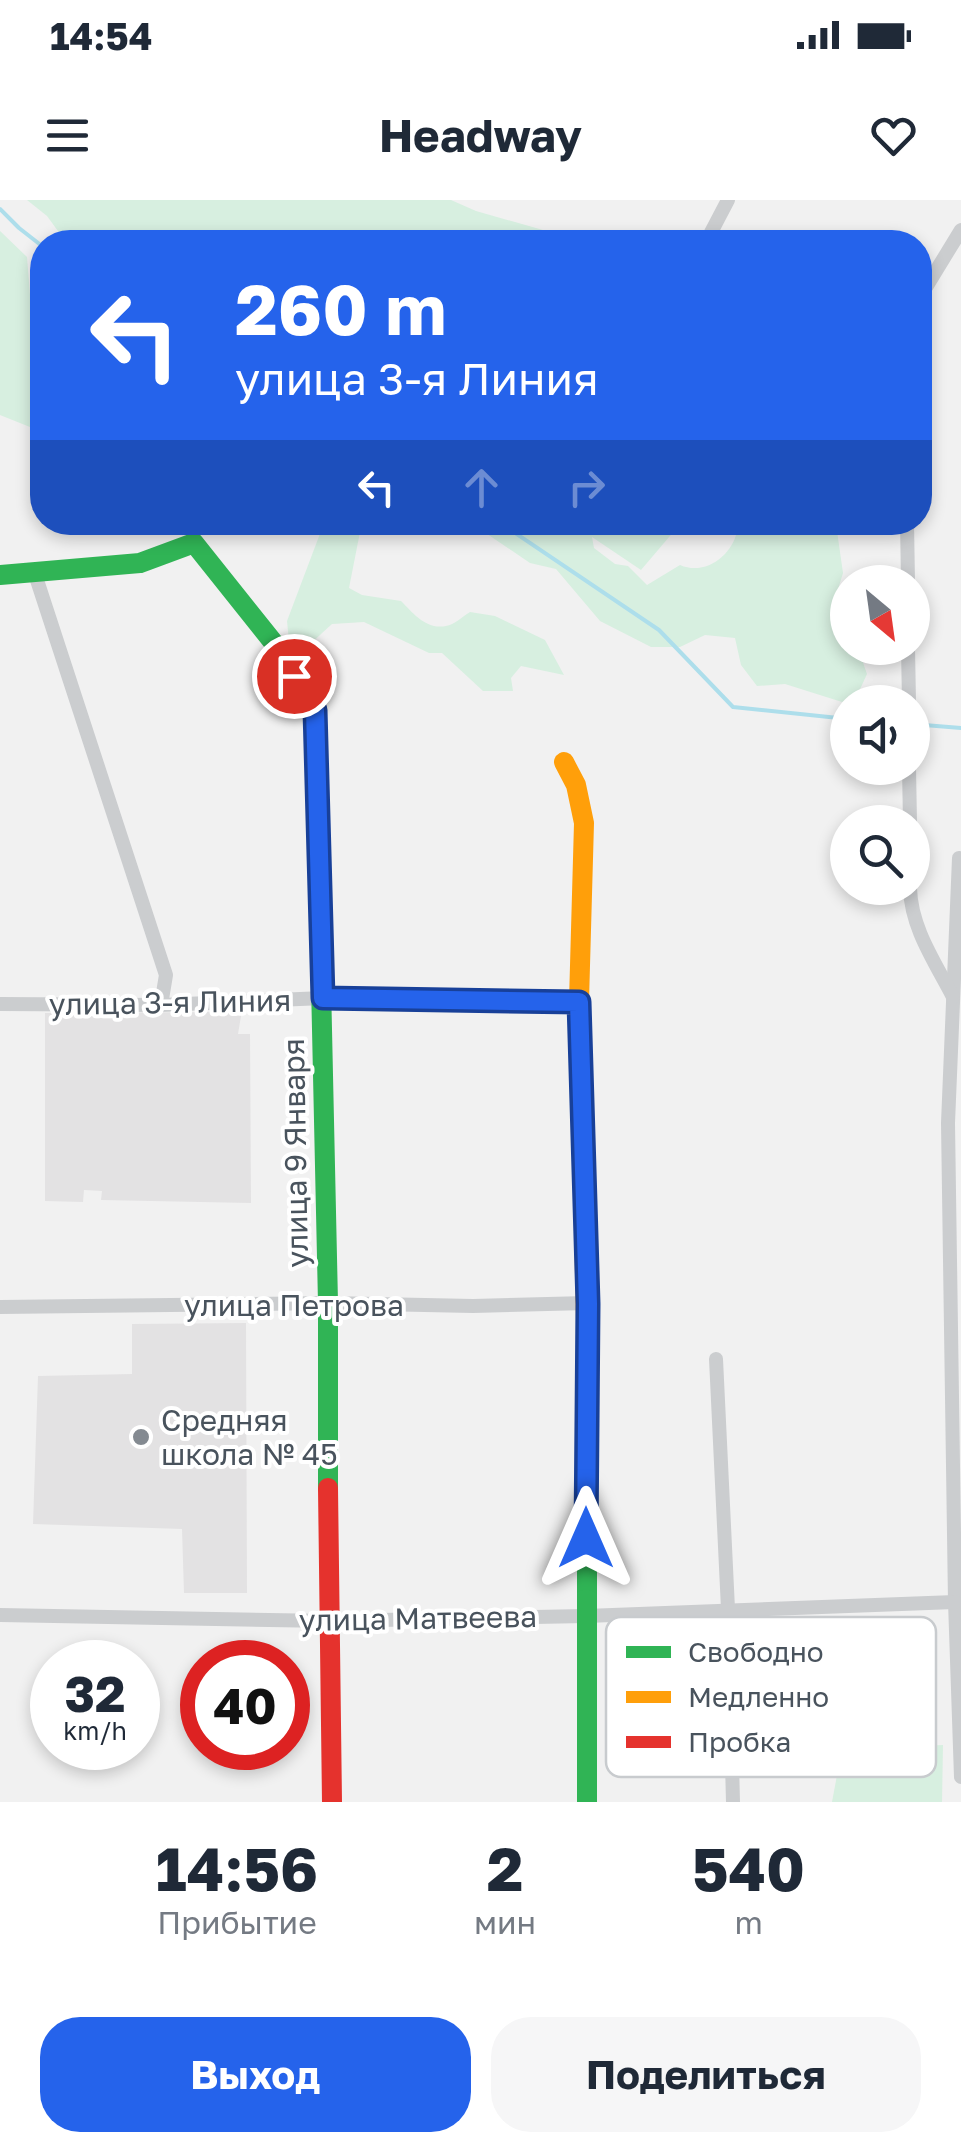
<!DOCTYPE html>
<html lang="ru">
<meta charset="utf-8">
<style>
:root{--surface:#fff;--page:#f6f6f7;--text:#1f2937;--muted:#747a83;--accent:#2563eb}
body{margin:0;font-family:"Golos Text",sans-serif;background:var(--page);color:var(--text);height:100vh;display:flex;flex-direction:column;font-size:38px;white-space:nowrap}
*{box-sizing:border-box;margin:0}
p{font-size:32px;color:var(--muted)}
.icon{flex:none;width:55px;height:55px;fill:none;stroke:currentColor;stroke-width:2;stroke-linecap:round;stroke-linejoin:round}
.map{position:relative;height:1602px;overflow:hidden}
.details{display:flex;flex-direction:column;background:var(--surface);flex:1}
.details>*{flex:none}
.banner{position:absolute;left:30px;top:30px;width:902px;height:305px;border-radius:40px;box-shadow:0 5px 15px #0003;background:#2563eb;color:#fff;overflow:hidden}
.needle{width:65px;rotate:151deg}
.buttons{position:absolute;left:830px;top:365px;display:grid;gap:20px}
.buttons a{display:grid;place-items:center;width:100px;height:100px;border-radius:50%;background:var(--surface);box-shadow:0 5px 15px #0003;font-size:50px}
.speed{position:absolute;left:30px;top:1440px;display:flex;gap:20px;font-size:50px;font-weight:700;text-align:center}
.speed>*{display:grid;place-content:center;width:130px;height:130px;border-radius:50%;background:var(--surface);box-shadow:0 5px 15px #0003;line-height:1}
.speed small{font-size:25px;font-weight:400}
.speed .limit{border:15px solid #d22;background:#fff;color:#111}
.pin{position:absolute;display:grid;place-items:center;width:85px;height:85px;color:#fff;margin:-42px;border:5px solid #fff;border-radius:50%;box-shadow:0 2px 10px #0007}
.me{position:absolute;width:110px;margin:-55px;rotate:0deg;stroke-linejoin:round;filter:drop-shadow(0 0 8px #0008)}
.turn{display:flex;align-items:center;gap:35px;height:210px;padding:0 40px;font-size:45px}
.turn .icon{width:130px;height:130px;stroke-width:2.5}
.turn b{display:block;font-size:70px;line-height:85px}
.lanes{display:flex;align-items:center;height:95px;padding:0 40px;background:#0003;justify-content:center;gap:50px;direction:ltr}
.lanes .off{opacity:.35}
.eta{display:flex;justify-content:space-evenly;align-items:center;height:170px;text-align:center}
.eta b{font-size:60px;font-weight:700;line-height:70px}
.button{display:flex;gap:20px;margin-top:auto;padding:20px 40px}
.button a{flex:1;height:115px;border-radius:40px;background:var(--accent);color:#fff;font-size:40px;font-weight:700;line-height:115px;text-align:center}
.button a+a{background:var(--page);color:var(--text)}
.status{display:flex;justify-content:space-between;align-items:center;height:70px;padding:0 50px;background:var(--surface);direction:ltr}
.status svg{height:28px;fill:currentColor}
header{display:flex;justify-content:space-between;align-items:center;height:130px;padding:0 40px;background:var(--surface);font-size:45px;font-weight:700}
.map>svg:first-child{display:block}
.education{fill:#e3e2e3}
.green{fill:#d7efe0}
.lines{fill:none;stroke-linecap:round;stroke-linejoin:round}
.stream{stroke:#addeeb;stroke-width:4}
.street{stroke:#cbcdcf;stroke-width:14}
.fast{stroke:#30b455;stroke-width:20}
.slow{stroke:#ff9f0a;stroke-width:20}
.jam{stroke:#e5322d;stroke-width:20}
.route-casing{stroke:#184099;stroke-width:25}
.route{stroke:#2563eb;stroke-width:18}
.poi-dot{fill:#848a91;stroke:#fff;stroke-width:4}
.labels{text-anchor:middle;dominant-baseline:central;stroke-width:8;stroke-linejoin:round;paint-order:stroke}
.street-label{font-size:30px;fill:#49535d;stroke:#fff}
.poi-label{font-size:30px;fill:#49535d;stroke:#fff;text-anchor:start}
.key{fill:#fff;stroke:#c8cbce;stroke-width:2.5}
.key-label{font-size:28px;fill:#49535d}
</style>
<div class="status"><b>14:54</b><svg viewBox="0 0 49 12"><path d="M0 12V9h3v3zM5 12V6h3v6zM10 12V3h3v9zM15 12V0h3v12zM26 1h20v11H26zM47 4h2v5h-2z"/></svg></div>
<header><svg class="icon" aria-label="menu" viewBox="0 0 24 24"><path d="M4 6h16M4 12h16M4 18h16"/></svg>Headway<svg class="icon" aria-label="heart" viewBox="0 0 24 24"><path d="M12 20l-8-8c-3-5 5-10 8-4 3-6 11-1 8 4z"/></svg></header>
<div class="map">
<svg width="961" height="1602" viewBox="0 0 961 1602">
<rect width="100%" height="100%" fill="#f1f1f1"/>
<g class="education">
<path d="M224 807H239L242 810 238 834H250L251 1003 101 1000 102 991 84 990 83 1002 45 1001V813L223 812Z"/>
<path d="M246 1123 247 1393H184L182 1329 33 1324 38 1176 132 1174V1124Z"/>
</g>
<g class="green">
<path d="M27 0H451L476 11 585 42H66L47 16Z"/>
<path d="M0 31 27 57 32 120 42 139V274L40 231 0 215Z"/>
<path d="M324 323H367L360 332 349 388 362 395 401 401C413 413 426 430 446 426 454 425 463 416 470 412L495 416 545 440 564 475 521 466 511 478 513 491H483L442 453H429L364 422 332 424 309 445 298 446 289 441 287 421Z"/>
<path d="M471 323H681L641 370 592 337 594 348 615 364 628 366 647 385 680 365C705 376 732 356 737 331L689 323H841L837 331 843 373 839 386 847 414 848 448H858L867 474 856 498 842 502 785 484 757 486 741 465 735 438 705 435 680 447H651L600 421 556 369 530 363Z"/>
<path d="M943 1545 942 1602H832L842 1549Z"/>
</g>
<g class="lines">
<g class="stream">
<path d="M0 9 19 28 42 46"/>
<path d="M499 322 659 430 733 507 848 519"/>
<path d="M912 524 961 528"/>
</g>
<g class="street">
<path d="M706 42 728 0"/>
<path d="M920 97 961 30"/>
<path d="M907 322 908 382"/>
<path d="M35 374 166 775 161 805"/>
<path d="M908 448 909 502"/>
<path d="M909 568 910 622"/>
<path d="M959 658 948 923 955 1402 961 1577"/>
<path d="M910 688C911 728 935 762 953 797"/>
<path d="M0 804 161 805 323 798 579 801"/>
<path d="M0 1107 328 1103 473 1106 587 1103"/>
<path d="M716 1159 728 1409 733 1602"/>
<path d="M0 1415 328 1421 586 1416 955 1402"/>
</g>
<g class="fast">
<path d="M0 375 140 363 194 343 273 442 315 510 328 1103V1288"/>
<path d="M587 1165V1602"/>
</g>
<path class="slow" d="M564 562 576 585 584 623 579 801 587 1165"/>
<path class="jam" d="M328 1288 332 1602"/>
</g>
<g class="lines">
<defs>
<path id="route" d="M294 476 315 510 323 798 579 802 588 1104 586 1338"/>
</defs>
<use href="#route" class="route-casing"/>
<use href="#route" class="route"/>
</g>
<circle class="poi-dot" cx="141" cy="1237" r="10"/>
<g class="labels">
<g class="street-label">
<text transform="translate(170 802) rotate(-1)">улица 3-я Линия</text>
<text transform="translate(295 953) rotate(-91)">улица 9 Января</text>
<text x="294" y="1105">улица Петрова</text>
<text transform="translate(418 1418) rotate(-1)">улица Матвеева</text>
</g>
<g class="poi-label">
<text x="161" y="1220">Средняя<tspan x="161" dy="34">школа № 45</tspan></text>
</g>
</g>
<rect x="606" y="1417" width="330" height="160" rx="15" class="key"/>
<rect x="626" y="1446" width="45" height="12" fill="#30b455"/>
<rect x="626" y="1491" width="45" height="12" fill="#ff9f0a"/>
<rect x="626" y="1536" width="45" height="12" fill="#e5322d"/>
<g class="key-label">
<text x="688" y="1462">Свободно</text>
<text x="688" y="1507">Медленно</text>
<text x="688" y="1552">Пробка</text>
</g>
</svg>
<div class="buttons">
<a><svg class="needle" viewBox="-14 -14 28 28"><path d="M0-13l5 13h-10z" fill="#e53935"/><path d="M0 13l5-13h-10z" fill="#747a83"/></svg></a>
<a><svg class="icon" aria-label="sound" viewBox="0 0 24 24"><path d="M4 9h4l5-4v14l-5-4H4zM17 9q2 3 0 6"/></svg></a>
<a><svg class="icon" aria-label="search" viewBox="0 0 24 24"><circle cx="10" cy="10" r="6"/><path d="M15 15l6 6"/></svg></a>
</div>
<div class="speed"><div>32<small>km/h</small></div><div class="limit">40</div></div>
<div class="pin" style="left:294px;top:476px;background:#d93025"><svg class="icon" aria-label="arrive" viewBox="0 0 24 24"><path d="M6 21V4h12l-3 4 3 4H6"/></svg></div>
<svg class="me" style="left:586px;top:1338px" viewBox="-20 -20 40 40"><path d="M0-17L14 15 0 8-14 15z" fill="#2563eb" stroke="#fff" stroke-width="4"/></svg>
<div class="banner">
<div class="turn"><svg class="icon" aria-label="left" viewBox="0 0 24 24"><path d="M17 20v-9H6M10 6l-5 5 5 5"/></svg><div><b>260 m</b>улица 3-я Линия</div></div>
<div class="lanes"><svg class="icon" aria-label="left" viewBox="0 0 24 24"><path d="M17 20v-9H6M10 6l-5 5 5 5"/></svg><svg class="icon off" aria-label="ahead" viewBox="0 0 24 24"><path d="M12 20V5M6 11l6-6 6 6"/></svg><svg class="icon off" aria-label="right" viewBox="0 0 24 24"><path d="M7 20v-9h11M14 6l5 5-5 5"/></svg></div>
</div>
</div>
<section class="details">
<div class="eta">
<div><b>14:56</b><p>Прибытие</p></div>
<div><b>2</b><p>мин</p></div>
<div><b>540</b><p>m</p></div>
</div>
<div class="button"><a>Выход</a><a>Поделиться</a></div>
</section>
